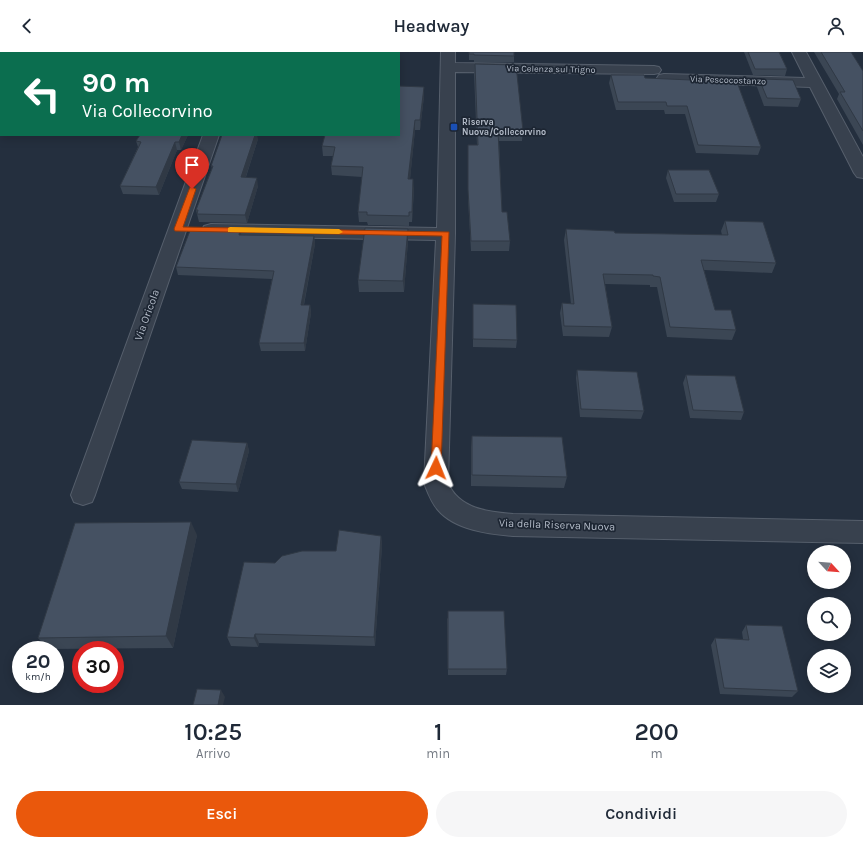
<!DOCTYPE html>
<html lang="it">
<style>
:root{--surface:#fff;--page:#f6f6f7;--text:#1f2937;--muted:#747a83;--accent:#ea580c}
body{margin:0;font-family:Karla,sans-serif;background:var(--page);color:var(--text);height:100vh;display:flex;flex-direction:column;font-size:15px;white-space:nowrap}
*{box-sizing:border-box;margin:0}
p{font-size:13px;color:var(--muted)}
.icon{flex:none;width:22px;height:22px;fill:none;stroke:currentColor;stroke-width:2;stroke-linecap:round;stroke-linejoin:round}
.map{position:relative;height:653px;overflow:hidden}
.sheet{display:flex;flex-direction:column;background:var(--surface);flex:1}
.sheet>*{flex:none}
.hud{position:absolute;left:0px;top:0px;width:400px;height:84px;box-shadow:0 2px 10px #0003;background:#0b6e4f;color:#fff;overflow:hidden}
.needle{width:26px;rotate:116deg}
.controls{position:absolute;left:807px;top:493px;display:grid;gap:8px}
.controls a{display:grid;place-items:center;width:44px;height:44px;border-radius:50%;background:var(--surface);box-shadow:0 2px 10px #0003;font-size:20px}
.speed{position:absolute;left:12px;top:589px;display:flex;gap:8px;font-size:20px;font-weight:700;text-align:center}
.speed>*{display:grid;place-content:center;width:52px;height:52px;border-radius:50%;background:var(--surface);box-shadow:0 2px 10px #0003;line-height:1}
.speed small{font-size:10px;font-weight:400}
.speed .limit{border:6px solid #d22;background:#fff;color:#111}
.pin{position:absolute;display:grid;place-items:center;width:34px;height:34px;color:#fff;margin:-41px -17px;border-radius:50% 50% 50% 0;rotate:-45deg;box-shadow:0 0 4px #0007}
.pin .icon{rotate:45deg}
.me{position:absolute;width:44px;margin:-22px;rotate:2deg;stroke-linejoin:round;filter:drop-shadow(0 0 3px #0008)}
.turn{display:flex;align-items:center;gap:14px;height:84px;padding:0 16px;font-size:18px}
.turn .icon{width:52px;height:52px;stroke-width:2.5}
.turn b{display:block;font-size:28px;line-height:34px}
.eta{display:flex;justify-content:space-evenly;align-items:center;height:68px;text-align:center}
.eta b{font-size:24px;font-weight:600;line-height:28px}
.primary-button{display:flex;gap:8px;margin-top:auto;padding:8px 16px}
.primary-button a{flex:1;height:46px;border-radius:24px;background:var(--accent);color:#fff;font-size:16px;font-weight:600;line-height:46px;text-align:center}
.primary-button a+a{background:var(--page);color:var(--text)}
header{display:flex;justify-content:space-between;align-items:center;height:52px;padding:0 16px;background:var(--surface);font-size:18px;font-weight:600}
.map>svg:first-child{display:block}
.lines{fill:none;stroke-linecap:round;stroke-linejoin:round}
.minor-casing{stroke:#565f6c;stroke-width:2}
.minor{fill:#38414e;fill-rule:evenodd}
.wall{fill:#3b4654}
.shaded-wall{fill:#303945}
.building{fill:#455162;stroke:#303945}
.route{fill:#ea580c;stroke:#983908}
.slow{fill:#f59e0b}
.transit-dot{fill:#1a4fb4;stroke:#1d2633;stroke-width:1.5}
.labels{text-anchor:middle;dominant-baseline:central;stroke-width:3.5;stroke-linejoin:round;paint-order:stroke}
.far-street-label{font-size:9px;fill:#b4bcc9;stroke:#1d2633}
.far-poi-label{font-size:9px;font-weight:bold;fill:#b4bcc9;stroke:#1d2633;text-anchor:start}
.street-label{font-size:11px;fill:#b4bcc9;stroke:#1d2633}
</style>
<header><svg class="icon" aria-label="back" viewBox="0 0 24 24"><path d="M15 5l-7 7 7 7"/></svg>Headway<svg class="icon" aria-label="person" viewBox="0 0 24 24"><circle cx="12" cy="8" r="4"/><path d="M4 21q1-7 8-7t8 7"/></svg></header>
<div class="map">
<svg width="863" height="653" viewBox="0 0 863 653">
<rect width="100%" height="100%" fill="#242f3e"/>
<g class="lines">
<defs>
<g id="minor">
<path d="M441 0H455V11L654 14 659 15 661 18 659 21 654 22 455 20V182L448 431C459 457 488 460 513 462L863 469V491L513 484C489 482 455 478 438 458 431 450 428 441 424 431L436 188 211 184 204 182 202 178 204 174 211 172 437 176Z"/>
<path d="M792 0H806L863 105V126L857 125 854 121 810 35 664 30 659 29 657 26 659 23 664 22 805 26Z"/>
<path d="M203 83H219L95 443 92 450 83 453 74 450 71 443Z"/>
</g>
</defs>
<use href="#minor" class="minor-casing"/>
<use href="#minor" class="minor"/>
</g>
<g class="wall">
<path d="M469 0H514V10H474V8H469Z"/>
<path d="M744 0H779L787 17 785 24 753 23Z"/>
<path d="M814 0H851L863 19V93L837 47 839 42Z"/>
<path d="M475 12 523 79 522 89H499L502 160 510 189 509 199H471L468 147V93H477L474 22Z"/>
<path d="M611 23 645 26 761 95 758 103 696 101 685 62H665L664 58H616L609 31Z"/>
<path d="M759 27 801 47 798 55 764 54 757 35Z"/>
<path d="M424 44 420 78H415L410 127 414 137 412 170H409V174L368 173 367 170H359L358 160 362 125 332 123 331 114 333 104H323L322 94Z"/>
<path d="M140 83H188L181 98H177L159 143 123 142 120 134 138 95 136 89Z"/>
<path d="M258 87 246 125 258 134 247 171 199 170 196 158 212 116 211 114Z"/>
<path d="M668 118 719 142 716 150H674L666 126Z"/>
<path d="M725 169 776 211 772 221 704 218 715 258 736 278 732 288 667 285 657 235H650V233L605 232 612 275 609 285 563 284 560 261 562 251 571 252 564 188 566 177 615 181 722 183 721 179Z"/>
<path d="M242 183 314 184 315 192 304 253H310L311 261 305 299H261L259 291 272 227 178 223 176 215Z"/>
<path d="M408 189 404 240H359L358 228Z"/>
<path d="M473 252 517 288 516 296 473 295Z"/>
<path d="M577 318 644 359 641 367 580 365 576 326Z"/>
<path d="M686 323 744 360 741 368 690 366 683 331Z"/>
<path d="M472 384 567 425 564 436 471 434V395Z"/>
<path d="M247 391 249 399 238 440 182 437 179 430Z"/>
<path d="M197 483 173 596 48 597 38 586Z"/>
<path d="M381 484 382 494 375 594 259 591 258 595 231 594 227 585 275 511 336 499Z"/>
<path d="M447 566 507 617 506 623H448Z"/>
<path d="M746 573 798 639 792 645 720 642 711 593 715 586 743 587 742 580Z"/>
</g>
<g class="shaded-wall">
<path d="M43 0H53L52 1H42Z"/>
<path d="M424 35V44L420 78V68Z"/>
<path d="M1 52V72L0 74V54Z"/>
<path d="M415 68V78L409 137 408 127Z"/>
<path d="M182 83H188L181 98 179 90Z"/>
<path d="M255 83H257L258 87 243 133 241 125Z"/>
<path d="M175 90 177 98 159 143 156 135Z"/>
<path d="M257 126 258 134 247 171 245 163Z"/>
<path d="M413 127 414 137 412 170V160Z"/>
<path d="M240 177 242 186 239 183Z"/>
<path d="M408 177V189L404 240 403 229Z"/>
<path d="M314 184 315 192 302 261 301 253Z"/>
<path d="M310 253 311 261 305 299 304 291Z"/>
<path d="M247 391 249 399 238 440 236 432Z"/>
<path d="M191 470 197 483 173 596 166 584Z"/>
<path d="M381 484 382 494 375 594 374 585Z"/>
<path d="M255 582 259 591 258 595 254 586Z"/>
<path d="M221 638 225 645 223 653H218Z"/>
</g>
<g class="building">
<path d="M11 0H43L42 1H10Z"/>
<path d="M164 0H206L205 1H164Z"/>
<path d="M250 0H276L275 1H249Z"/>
<path d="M469 0H514V4L474 3V2H469Z"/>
<path d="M748 0H779L787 17H755Z"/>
<path d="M821 0H851L863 19V79L840 40H845Z"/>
<path d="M475 12 516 13 523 79H498L502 160H507L510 189H471L468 137V93H478Z"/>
<path d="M1 17V52L0 54V18Z"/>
<path d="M611 23H644L645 26 737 30 761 95 698 93 687 54H667L666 50H618Z"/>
<path d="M759 27 793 28 801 47 767 46Z"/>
<path d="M399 34 424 35 420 68H415L408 127H413L412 160H409V164L367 163V160H358L363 115 331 114 335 95 322 94 325 83H399Z"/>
<path d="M140 83H182L179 90H175L156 135 120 134 141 90 136 89Z"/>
<path d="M222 83H255L241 125 257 126 245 163 197 162 198 158H196L213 114H211Z"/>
<path d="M668 118H709L719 142H676Z"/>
<path d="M725 169 763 170 776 211 701 208 715 258H731L736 278 670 275 660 225 653 224V223L603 222 612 275 564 274 562 251 574 252 566 177 614 179 615 181 728 183Z"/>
<path d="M191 176 240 177 239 183 314 184 301 253H310L304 291H259L274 219 176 215Z"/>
<path d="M365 176 408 177 403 229 358 228Z"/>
<path d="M473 252 516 253 517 288 473 287Z"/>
<path d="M577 318 637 320 644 359 581 357Z"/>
<path d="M686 323 735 324 744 360 693 358Z"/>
<path d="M472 384 562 385 567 425 472 423Z"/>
<path d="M192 388 247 391 236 432 179 430Z"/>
<path d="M191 470 166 584 38 586 75 471Z"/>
<path d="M339 478 381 484 374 585 255 582 254 586 227 585 244 510 275 511 282 504 302 499H336Z"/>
<path d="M448 559H504L507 617H448Z"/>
<path d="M746 573 782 574 798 639 724 636 715 586 749 588Z"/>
<path d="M197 637 221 638 218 653H193Z"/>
</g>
<path class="route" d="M190 135H192L196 137 183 175 449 180 441 416 440 419 436 420 433 419 431 416 442 184 175 179 174 177Z"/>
<path class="slow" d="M230 175 339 177 343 180 339 182 228 180V176Z"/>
<rect class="transit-dot" x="450" y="71" width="8" height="8" rx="2"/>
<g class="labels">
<g class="far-street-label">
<text transform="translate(551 17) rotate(1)">Via Celenza sul Trigno</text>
<text transform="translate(728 28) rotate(2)">Via Pescocostanzo</text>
</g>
<g class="far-poi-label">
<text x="462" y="70">Riserva<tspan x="462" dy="10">Nuova/Collecorvino</tspan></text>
</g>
<g class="street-label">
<text transform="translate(147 263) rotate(-70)">Via Oricola</text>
<text transform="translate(557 473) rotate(2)">Via della Riserva Nuova</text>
</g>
</g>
</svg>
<div class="controls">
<a><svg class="needle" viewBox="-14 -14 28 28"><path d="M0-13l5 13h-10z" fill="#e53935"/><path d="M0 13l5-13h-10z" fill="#747a83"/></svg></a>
<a><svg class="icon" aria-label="search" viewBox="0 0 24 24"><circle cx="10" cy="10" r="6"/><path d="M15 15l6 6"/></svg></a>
<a><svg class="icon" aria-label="layers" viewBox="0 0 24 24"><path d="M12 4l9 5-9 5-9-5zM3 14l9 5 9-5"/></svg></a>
</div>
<div class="speed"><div>20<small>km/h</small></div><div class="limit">30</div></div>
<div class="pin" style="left:192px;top:137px;background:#d93025"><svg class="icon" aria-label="arrive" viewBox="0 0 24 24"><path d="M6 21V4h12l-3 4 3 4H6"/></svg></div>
<svg class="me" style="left:436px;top:416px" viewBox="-20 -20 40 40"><path d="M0-17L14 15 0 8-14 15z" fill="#ea580c" stroke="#fff" stroke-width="4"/></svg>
<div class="hud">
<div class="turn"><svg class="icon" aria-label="left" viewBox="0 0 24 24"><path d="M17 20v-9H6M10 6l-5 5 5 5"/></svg><div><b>90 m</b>Via Collecorvino</div></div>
</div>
</div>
<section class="sheet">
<div class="eta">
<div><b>10:25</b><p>Arrivo</p></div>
<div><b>1</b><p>min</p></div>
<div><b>200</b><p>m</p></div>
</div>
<div class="primary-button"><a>Esci</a><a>Condividi</a></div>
</section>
